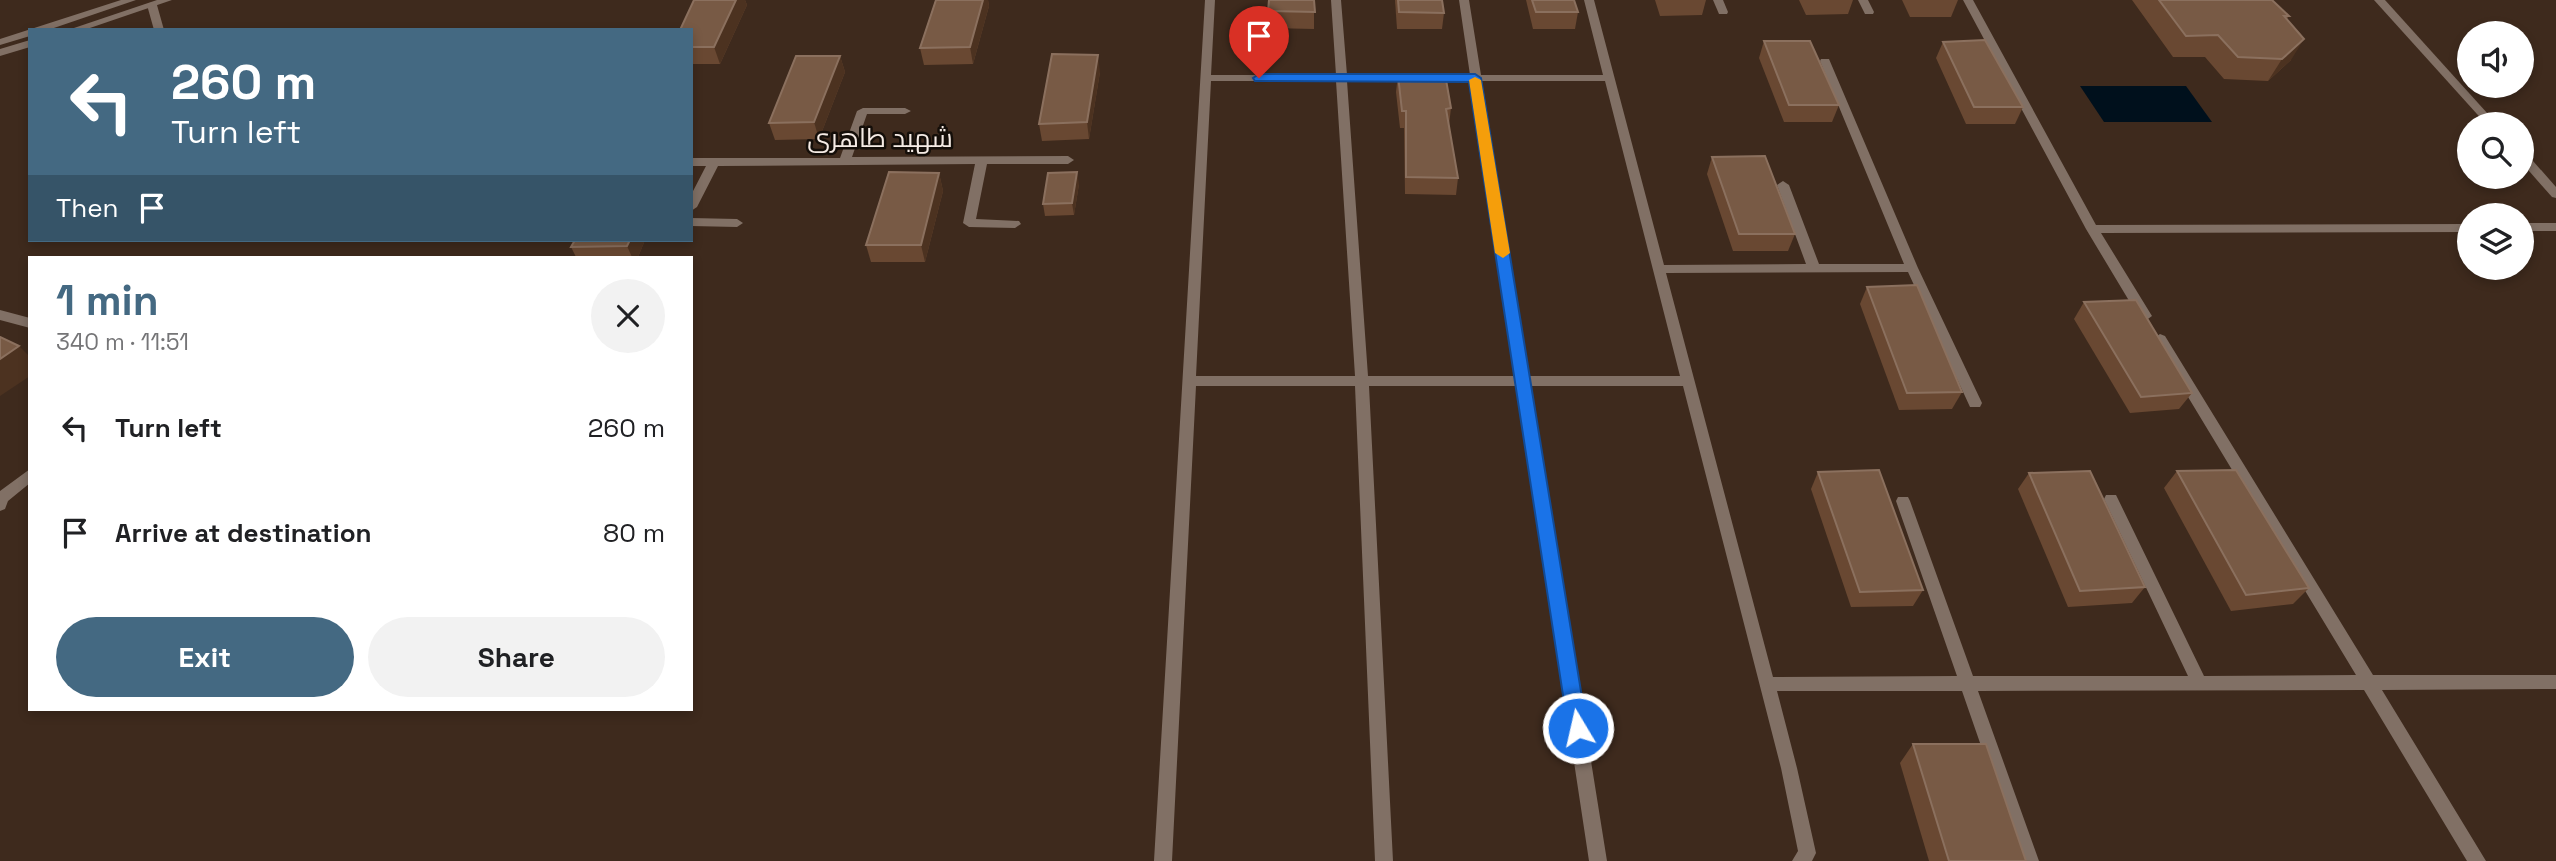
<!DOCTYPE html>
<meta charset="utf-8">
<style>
:root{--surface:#fff;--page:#f2f2f2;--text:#202124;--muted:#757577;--accent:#446982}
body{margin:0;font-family:"Space Grotesk",Cairo,sans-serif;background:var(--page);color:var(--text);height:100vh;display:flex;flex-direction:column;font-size:26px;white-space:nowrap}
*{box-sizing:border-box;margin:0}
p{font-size:23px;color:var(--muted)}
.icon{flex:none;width:38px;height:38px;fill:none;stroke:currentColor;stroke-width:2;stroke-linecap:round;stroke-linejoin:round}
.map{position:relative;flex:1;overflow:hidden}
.panel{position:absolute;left:28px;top:256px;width:665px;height:455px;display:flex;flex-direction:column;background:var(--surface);border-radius:0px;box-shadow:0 4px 10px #0003}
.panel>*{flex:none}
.hud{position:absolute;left:28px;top:28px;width:665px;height:214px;border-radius:0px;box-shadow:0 4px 10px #0003;background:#446982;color:#fff;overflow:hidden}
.buttons{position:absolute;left:2457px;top:21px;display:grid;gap:14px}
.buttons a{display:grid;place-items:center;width:77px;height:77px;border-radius:50%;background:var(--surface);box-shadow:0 4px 10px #0003;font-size:35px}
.pin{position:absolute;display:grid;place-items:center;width:60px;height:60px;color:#fff;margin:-72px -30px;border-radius:50% 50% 50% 0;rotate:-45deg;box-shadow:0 0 7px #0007}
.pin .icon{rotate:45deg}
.me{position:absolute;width:77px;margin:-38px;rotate:351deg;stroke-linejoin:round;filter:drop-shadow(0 0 5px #0008)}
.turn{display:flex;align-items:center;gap:24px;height:147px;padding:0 28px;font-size:32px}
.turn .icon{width:91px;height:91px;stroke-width:2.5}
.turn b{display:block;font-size:49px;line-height:60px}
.then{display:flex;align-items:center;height:66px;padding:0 28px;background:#0003;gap:14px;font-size:26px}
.round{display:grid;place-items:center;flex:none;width:74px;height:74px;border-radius:37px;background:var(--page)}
.headline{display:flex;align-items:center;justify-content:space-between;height:119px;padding:0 28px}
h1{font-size:42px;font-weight:700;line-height:52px;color:var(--accent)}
.button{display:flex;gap:14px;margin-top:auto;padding:14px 28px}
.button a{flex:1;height:80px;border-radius:42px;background:var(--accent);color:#fff;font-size:28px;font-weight:700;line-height:80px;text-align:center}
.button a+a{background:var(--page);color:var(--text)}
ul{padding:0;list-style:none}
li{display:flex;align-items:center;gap:21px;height:105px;padding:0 28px}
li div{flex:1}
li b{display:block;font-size:26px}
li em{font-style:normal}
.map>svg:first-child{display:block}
.built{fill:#3e2a1d;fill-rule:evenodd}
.water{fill:#00101c}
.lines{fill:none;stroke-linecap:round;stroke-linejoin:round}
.service{fill:#817065;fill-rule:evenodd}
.minor{fill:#817065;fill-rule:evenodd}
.tertiary{fill:#817065;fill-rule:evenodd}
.wall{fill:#694832}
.shaded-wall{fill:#4c3220}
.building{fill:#785a45;stroke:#8b705e;stroke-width:2}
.route{fill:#1a73e8;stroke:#114b97;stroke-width:2}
.slow{fill:#f59e0b}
.labels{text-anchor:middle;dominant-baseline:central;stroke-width:5;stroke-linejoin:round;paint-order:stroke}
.street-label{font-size:26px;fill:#f5ebe5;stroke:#140e09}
</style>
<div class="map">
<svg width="2556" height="861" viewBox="0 0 2556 861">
<rect width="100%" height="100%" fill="#312319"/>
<path class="built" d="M0 0H2556V861H0ZM30 30H691V240H30ZM2469 33H2522V86H2469ZM2469 124H2522V177H2469ZM2469 215H2522V268H2469ZM30 257H691V709H30Z"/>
<path class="water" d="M2080 86H2186L2212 122H2104Z"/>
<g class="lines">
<g class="service">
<path d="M0 310 30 318V328L0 320Z"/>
<path d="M30 469V483L8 501 5 509 0 511V491Z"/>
</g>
<g class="minor">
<path d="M1205 0H1215L1211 75H1336L1331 0H1341L1347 75H1470L1459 0H1469L1481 75H1603L1584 0H1594L1664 265 1806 264 1777 185 1783 181 1789 185 1819 264H1904L1820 61 1821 59H1829L1918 268 1982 403 1980 407H1970L1908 272 1666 273 1773 677 1957 676 1896 501 1898 497H1908L1910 501 1973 676H2188L2104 499 2106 495H2116L2118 499 2204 676 2356 675 2153 339 2160 334 2165 336 2373 675H2556V689L2382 690 2486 861H2467L2364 690 1978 691 2039 861H2021L1962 691H1777L1797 768 1816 853 1812 861H1792L1798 851 1781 768 1683 386H1531L1607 861H1589L1517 386H1369L1393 861H1375L1355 386H1196L1172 861H1154ZM1211 81H1336L1355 376H1196ZM1347 81H1471L1516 376H1368ZM1482 81H1605L1680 376H1529Z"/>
<path d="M1713 0H1723L1728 12 1727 14H1719Z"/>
<path d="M1858 0H1868L1874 12 1873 14H1865Z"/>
<path d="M1963 0H1973L2096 225 2469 224V232L2101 233 2152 316 2145 321 2140 319 2086 229Z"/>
<path d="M2374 0H2385L2497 124H2486Z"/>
<path d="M152 2 157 5 164 30H154L147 5Z"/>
<path d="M863 108H905L911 111 905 114H867L852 157 1068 156 1074 160 1068 164H987L976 219 1019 221 1021 224 1015 228 969 227 963 223 975 164 718 166 697 207 691 211V195L706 166H691V158H840L857 111Z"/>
<path d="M2522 152 2526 153 2556 187V198L2552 197 2522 163Z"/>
<path d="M691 218 737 219 743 223 737 227 691 226Z"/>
<rect x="2522" y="223" width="34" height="8"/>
</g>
<g class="tertiary">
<path d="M121 0H136L48 30H30V36L0 45V39Z"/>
<path d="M157 0H172L84 30H68Z"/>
<path d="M30 40V47L0 56V49Z"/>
</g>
</g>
<g class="wall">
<path d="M694 0H745L747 5 720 64H691V30Z"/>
<path d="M936 0H988L989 6 973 64 924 65 920 48Z"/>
<path d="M1269 0H1314V29L1269 28Z"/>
<path d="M1395 0H1442L1444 13 1442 29H1397Z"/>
<path d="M1526 0H1574L1578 12 1575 29H1533Z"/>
<path d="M1655 0H1706L1702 15 1660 16Z"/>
<path d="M1799 0H1853L1848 14 1806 15Z"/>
<path d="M1902 0H1958L1951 17H1910Z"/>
<path d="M2132 0H2272L2289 16 2287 19 2291 60 2268 81 2224 79 2205 57H2173Z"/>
<path d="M1764 41 1839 105 1832 122H1784L1759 58Z"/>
<path d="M1943 42 2023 107 2015 124H1966L1936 58Z"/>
<path d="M840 56 845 72 819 139 775 140 769 123Z"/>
<path d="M1100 72 1089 139 1042 141 1039 124Z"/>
<path d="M1398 75 1451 108 1449 125 1458 178 1456 195 1405 194 1404 128H1400L1396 92Z"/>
<path d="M1712 157 1795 234 1788 251H1733L1707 174Z"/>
<path d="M939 173 943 191 925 262H871L866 245Z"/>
<path d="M1079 184 1074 215 1045 216 1043 204Z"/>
<path d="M645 240 638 257H576L571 247Z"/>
<path d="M1867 287 1962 392 1952 409 1899 410 1860 304Z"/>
<path d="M2084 302 2192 393 2179 409 2130 413 2074 319Z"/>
<path d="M2177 471 2309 588 2293 604 2231 611 2164 488Z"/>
<path d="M1818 472 1923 590 1913 606 1851 607 1811 489Z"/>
<path d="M2029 473 2145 587 2132 603 2068 607 2018 489Z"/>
<path d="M1913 744 2026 861H1929L1900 763Z"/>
</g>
<g class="shaded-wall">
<path d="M736 0H745L747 5 720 64 714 47Z"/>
<path d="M983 0H988L989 6 973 64 970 47Z"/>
<path d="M2304 39 2291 60 2268 81 2282 59Z"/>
<path d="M1098 55 1100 72 1089 139 1087 122Z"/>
<path d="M840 56 845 72 819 139 814 122Z"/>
<path d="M1077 172 1079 184 1074 215 1072 203Z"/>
<path d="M939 173 943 191 925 262 921 245Z"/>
<path d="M630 240H645L638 257H632L627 246Z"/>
<path d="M19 346 30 357V376L0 396V359Z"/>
</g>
<g class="building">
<path d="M694 0H736L714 47H691V30H680Z"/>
<path d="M936 0H983L970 47 920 48Z"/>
<path d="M1269 0H1314L1315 12 1268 11Z"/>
<path d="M1398 0H1442L1444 13 1399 12Z"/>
<path d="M1532 0H1574L1578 12H1536Z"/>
<path d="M2159 0H2272L2289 16H2284L2304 39 2282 59 2238 57 2218 35 2186 36Z"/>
<path d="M1985 40 2023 107H1974L1943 42Z"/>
<path d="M1764 41H1810L1839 105H1789Z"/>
<path d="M1052 54 1098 55 1087 122 1039 124Z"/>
<path d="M796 56H840L814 122 769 123Z"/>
<path d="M1445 74 1451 108 1446 109 1458 178 1406 177V111H1402L1398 75Z"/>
<path d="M1765 156 1795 234H1739L1712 157Z"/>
<path d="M889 172 939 173 921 245H866Z"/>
<path d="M1077 172 1072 203 1043 204 1048 173Z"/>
<path d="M575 240H630L627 246 571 247Z"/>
<path d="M1917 285 1962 392 1907 393 1867 287Z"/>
<path d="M2136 300 2192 393 2141 397 2084 302Z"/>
<path d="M0 337 19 346 0 359Z"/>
<path d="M1879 470 1923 590 1860 592 1818 472Z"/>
<path d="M2236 470 2309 588 2246 595 2177 471Z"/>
<path d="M2090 471 2145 587 2080 591 2029 473Z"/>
<path d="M1913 744H1986L2026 861H1949Z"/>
</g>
<path class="route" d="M1259 74H1475L1481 78 1587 728 1584 734 1578 736 1571 734 1568 728 1469 82 1255 81 1253 78Z"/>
<path class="slow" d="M1475 77 1481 80 1510 253 1503 258 1495 253 1469 80Z"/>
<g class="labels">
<g class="street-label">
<text x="880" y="138">شهید طاهری</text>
</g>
</g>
</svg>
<div class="buttons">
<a><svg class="icon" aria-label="sound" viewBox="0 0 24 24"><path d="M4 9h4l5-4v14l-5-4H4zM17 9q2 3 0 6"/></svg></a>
<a><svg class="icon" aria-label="search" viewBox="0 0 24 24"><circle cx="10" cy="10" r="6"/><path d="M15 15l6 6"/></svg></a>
<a><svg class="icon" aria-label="layers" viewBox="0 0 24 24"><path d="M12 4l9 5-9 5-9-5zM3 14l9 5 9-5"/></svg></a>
</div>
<div class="pin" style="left:1259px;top:78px;background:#d93025"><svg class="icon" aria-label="arrive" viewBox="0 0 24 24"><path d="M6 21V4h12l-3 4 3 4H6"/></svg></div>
<svg class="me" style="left:1578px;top:728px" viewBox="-20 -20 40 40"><circle r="17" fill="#1a73e8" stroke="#fff" stroke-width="3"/><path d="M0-11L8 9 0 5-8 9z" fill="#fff"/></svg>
<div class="hud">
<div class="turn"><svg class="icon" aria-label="left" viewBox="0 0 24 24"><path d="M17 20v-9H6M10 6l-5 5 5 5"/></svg><div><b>260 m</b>Turn left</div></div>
<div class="then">Then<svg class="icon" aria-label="arrive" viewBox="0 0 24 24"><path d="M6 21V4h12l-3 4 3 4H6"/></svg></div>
</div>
<section class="panel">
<div class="headline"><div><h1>1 min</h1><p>340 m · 11:51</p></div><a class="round"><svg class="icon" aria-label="close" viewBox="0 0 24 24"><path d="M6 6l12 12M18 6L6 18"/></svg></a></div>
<ul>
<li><svg class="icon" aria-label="left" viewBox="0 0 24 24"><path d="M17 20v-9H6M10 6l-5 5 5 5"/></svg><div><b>Turn left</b></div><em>260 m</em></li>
<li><svg class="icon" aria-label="arrive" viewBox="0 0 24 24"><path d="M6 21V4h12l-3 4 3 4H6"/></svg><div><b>Arrive at destination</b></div><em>80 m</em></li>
</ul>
<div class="button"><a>Exit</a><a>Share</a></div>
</section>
</div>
